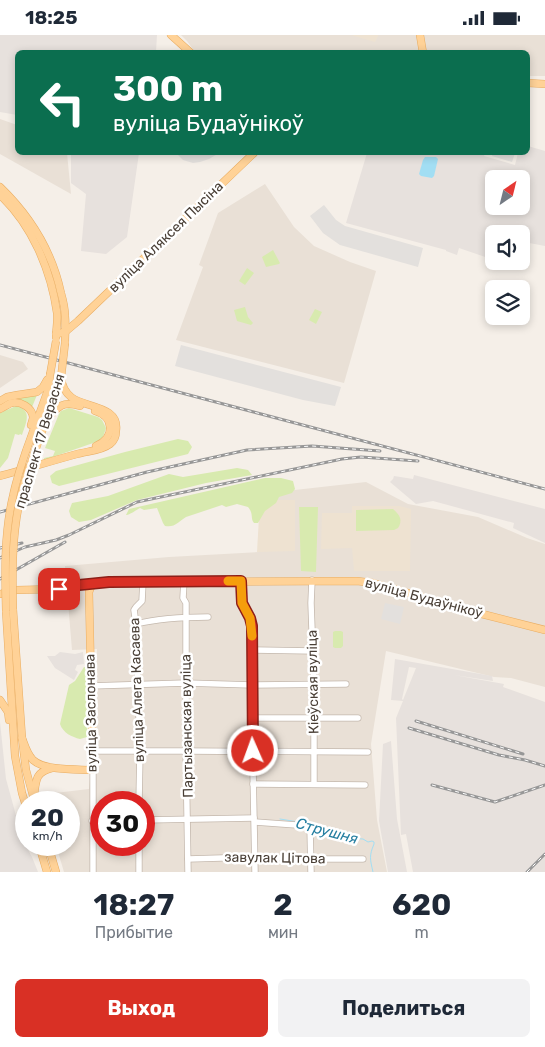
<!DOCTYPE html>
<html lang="ru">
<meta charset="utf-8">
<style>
:root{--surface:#fff;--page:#f2f2f3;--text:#1f2937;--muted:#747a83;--accent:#d93025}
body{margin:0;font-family:Rubik,sans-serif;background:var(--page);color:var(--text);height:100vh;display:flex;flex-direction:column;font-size:19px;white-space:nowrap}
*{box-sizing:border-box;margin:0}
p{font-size:16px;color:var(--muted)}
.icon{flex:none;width:28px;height:28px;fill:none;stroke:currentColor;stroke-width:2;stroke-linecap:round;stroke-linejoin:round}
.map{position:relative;height:837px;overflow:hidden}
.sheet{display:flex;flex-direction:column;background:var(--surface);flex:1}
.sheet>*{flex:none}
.guide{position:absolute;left:15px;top:15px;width:515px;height:105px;border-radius:8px;box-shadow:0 2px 8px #0003;background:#0b6e4f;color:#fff;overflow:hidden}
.needle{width:32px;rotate:35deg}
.fabs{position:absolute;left:485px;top:135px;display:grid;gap:10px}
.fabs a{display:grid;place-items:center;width:45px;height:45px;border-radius:8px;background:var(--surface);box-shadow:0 2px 8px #0003;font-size:25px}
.speed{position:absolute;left:15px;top:756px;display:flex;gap:10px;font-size:25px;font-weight:700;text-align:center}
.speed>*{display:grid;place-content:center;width:65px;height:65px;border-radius:50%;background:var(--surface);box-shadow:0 2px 8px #0003;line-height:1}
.speed small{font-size:12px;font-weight:400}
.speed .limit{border:8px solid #d22;background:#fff;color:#111}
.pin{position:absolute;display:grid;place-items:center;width:42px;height:42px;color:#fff;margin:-21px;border-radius:10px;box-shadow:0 2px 8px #0006}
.me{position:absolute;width:55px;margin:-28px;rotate:358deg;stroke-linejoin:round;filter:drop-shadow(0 0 4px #0008)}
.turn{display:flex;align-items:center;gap:18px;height:105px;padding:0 15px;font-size:22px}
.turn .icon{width:65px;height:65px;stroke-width:2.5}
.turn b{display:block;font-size:35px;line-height:42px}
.eta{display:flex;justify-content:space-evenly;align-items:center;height:85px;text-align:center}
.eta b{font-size:30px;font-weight:700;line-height:35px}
.cta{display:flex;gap:10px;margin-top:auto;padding:10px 15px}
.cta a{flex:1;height:58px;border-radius:8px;background:var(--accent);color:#fff;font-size:20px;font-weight:700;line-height:58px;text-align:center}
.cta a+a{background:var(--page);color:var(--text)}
.status{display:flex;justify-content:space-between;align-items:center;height:35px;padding:0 25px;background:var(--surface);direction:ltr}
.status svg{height:14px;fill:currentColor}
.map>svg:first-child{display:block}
.residential{fill:#e9e0d6;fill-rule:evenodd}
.industrial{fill:#e7e1dd;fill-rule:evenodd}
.education{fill:#eee2d1}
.green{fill:#d8eaaf}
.parking{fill:#e3e0dd}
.water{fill:#a2def3}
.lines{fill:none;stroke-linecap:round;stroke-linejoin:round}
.stream{stroke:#a2def3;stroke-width:1}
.minor-casing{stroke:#c4b8ad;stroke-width:7}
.major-casing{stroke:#e9ad62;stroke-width:8}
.minor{stroke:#fff;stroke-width:5.5}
.major{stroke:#ffd297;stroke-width:7}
.rail-casing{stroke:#979797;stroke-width:3}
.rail{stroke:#fff;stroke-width:1;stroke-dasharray:4;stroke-linecap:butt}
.major-bridge-casing{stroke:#e9ad62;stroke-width:8;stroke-linecap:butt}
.major-bridge{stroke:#ffd297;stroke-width:7}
.route-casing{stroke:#8d1f18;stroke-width:12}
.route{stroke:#d93025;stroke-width:9}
.slow{stroke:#f59e0b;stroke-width:9}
.labels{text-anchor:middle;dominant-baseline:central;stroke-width:5;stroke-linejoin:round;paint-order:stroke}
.street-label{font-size:14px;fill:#493f36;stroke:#fff}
.water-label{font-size:15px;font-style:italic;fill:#267fa1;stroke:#fff}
</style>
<div class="status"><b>18:25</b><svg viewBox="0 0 49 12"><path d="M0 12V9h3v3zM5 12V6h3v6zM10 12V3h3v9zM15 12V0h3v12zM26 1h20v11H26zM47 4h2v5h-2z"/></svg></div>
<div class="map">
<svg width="545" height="837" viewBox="0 0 545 837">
<rect width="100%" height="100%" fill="#f5efe8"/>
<g class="residential">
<path d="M181 0H545V41H528V18L195 17 187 6Z"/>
<path d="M0 84 17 90 18 118H67L71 159 0 119Z"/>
<path d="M265 149 294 192 314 211 350 227 376 236 344 348 176 305 203 232 199 230 218 178Z"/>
<path d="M0 320 23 327 28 334 0 353Z"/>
<path d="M366 447 408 469 478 482 527 503 545 509V652L511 643 494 642 386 616 371 709 377 785 387 837H64L56 810H69V768L45 767 44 763 55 758 89 754 96 694 97 614 72 615 65 531 169 522 259 517V459ZM101 768H144V810H101Z"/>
</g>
<g class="industrial">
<path d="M0 0H157L156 17 18 18 17 80 0 77Z"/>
<path d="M528 111 545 116V211L524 207 521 220V199H494V225L459 213 457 220 446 216V215L346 188 367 118H485L484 121 515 130 518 118H528ZM494 144H521V171H494Z"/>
<path d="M71 118H139L127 202 106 219 81 216 86 159 71 148Z"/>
<path d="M414 440 545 474V508L513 493 514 488 433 466 416 469 390 447 393 444 394 441 413 444Z"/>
<path d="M60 617 75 619 83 617 84 629 77 630 75 635 78 637 74 645 55 633 47 621H55Z"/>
<path d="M395 624 492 641 493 646 454 640 504 649 503 652 545 667V837H413L406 799 401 800 396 683 403 666 391 665ZM409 632 416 633 403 665 402 664Z"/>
<path d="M0 687 6 744 23 806 32 822 38 837H0Z"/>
<path d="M391 706 397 784 407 837H388L379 786 383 709Z"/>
</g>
<g class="education">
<path d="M351 0H378V1L375 7Z"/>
<path d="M260 465H295V516L257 517Z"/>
<path d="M352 471H399L411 474 410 536H354L352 513 321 514 322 478H352Z"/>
</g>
<g class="green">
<path d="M273 215 280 228 279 229 266 232 262 222Z"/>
<path d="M247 233 254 238 245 250 239 246Z"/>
<path d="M245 272 248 282 253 288 251 290 237 286 234 275Z"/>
<path d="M315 274 322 277 316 289 309 285Z"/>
<path d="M37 360 32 372 29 370 0 372V368L13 362Z"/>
<path d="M16 371C33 375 26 388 22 400L20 399 19 400 15 399 8 423 0 433V378Z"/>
<path d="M69 373 98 382 102 385 106 393 103 402 99 406 44 425V423L53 421 55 416 45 413 59 379 61 376Z"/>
<path d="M178 404 188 406 192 412 188 419 59 451 52 448 50 441 56 436 125 417Z"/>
<path d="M237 433 248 435 252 440 206 448 137 465 91 485 79 487 71 482 69 476 72 468 108 461 169 439 183 442Z"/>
<path d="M265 443H281L293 446 295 454 292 458 279 462 276 468 265 476 258 488H254C250 483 254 479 248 472L237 469 226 472 222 470 186 482C179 486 175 493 165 491L163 488 157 473 144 475 140 473C136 475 133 478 127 480H126L129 474Z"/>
<path d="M299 472H318L316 537 301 536Z"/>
<path d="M393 474C400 480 403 485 398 493L394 495 356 496V475Z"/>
<path d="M335 596H341L343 597V611L341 613H335L333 612V597Z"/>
<path d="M84 632H89L87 702 80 704C72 702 63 698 60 689L69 650 75 646Z"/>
</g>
<g class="parking">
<path d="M178 118H219L209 124 200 127 193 128 183 125 177 119Z"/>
<path d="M493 118H515L512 127 492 121Z"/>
<path d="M324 170 336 185 345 191 423 213 418 232 340 210 323 198 310 181Z"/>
<path d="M181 310 341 352 335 371 303 365 175 331Z"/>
<path d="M385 568 404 572 400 589 381 584Z"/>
</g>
<path class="water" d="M425 122H436L438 124 434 141 432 143 421 141 419 139 423 125Z"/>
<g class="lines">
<g class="stream">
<path d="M280 784 304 788"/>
<path d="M312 789 344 803 363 804 368 807 372 806 374 807V809C369 821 370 824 373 837"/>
</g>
<defs>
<g id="minor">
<path d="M312 545 311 568 314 650V749"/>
<path d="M184 546 183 563 186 568V716L188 837"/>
<path d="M241 546 242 568 248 580 250 583 252 598V683L255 837"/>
<path d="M136 589C160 583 184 582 208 582"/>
<path d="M252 615 313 616"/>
<path d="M90 651 186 648 252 650 346 649"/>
<path d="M252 683H358"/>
<path d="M93 716H186L368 717"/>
<path d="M93 735V837"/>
<path d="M253 749 365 750"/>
<path d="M139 768 140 716 136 589 134 575 136 572 142 566 143 547"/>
<path d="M144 785 254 783"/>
<path d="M92 786 101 785"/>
<path d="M255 787 310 791 311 837"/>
<path d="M139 810V837"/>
<path d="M188 824 255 822 311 824H363"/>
</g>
<g id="major">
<path d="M171 0 191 18"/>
<path d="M420 0 423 18"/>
<path d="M528 48 545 49"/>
<path d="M0 152C30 181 52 216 61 258 63 265 65 273 65 281 66 290 65 299 65 308"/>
<path d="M0 160C32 190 51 235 57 278 58 286 56 294 56 302"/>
<path d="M56 299 65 297 78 286 254 118"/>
<path d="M0 366 7 362 17 360 37 357 43 352 47 345"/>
<path d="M0 374C4 372 7 370 11 368 20 366 32 372 33 382 33 384 32 387 31 390"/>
<path d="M95 376C115 382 115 403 96 411"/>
<path d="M45 387C57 373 61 365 80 371"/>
<path d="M26 416 48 355 50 340"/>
<path d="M35 416 61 343"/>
<path d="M0 441C26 434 51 426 77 419 88 416 101 416 110 409 114 406 116 401 116 396 120 370 84 373 71 362 65 357 62 351 61 343"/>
<path d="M0 559 16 555 59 554 69 551 109 547 357 546 373 548 482 579 545 595"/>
<path d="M13 574 22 703 26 735 35 768"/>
<path d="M6 576 15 721 22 758 26 771"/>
<path d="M0 665 8 677 9 685"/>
<path d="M22 703C25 711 27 719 33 725 45 736 77 734 93 735L89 557 92 549"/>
<path d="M34 761C36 746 35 737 52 733"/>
<path d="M39 810 47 837"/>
<path d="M48 810 56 837"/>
</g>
</defs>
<use href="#minor" class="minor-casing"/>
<use href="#major" class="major-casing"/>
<use href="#minor" class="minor"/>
<use href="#major" class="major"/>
<defs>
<g id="rail">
<path d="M0 310 545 454"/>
<path d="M0 477 147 437 247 415 312 411 380 416"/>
<path d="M0 513 22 508"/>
<path d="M0 523 25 512 56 505 69 500 137 467 342 424 361 422 418 426"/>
<path d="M0 544 65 507"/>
<path d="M416 686 523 719"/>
<path d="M409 693 499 720 525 725 545 731"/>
<path d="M432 750 495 767 545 750"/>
<path d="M527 837 545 819"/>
</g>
</defs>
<use href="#rail" class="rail-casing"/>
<use href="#rail" class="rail"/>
<defs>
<g id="major-bridge">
<path d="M50 340 56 306"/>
<path d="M61 343 65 308"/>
<path d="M13 574C12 536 12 497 21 460 25 445 30 430 35 416"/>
<path d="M6 576C5 537 4 499 13 461 16 446 21 431 26 416"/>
</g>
</defs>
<use href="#major-bridge" class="major-bridge-casing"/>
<use href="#major-bridge" class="major-bridge"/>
</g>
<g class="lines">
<defs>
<path id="route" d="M59 554 69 551 109 547 241 546 242 568 250 583 252 591 253 716"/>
</defs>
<use href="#route" class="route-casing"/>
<use href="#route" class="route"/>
<path class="slow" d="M228 546H241L242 568 250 583 252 601"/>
</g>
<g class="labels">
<g class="street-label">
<text transform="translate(166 202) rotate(-44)">вуліца Аляксея Пысіна</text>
<text transform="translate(40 406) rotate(-73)">праспект 17 Верасня</text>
<text transform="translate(424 563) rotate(15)">вуліца Будаўнікоў</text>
<text transform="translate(313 647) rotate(-91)">Кіеўская вуліца</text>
<text transform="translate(137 655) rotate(-92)">вуліца Алега Касаева</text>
<text transform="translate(91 678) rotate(-91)">вуліца Заслонава</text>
<text transform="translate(187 691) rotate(-91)">Партызанская вуліца</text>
<text transform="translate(275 823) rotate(1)">завулак Цітова</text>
</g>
<g class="water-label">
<text transform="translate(327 796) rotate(15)">Струшня</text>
</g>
</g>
</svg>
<div class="fabs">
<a><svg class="needle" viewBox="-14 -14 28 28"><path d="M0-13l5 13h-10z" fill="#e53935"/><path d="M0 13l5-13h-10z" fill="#747a83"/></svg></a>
<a><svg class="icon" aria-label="sound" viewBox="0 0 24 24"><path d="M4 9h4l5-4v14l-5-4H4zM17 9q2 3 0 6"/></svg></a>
<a><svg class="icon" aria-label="layers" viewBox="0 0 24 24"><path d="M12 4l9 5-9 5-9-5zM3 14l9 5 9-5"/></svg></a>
</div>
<div class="speed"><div>20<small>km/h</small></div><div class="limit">30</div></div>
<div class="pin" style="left:59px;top:554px;background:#d93025"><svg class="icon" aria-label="arrive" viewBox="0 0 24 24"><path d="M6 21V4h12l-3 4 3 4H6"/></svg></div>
<svg class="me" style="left:253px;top:716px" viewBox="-20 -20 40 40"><circle r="17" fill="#d93025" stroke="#fff" stroke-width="3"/><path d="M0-11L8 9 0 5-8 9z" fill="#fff"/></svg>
<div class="guide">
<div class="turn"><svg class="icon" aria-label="left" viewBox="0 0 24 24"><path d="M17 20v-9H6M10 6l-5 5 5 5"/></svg><div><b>300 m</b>вуліца Будаўнікоў</div></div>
</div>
</div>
<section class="sheet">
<div class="eta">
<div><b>18:27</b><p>Прибытие</p></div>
<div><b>2</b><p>мин</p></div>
<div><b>620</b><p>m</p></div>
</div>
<div class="cta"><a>Выход</a><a>Поделиться</a></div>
</section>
